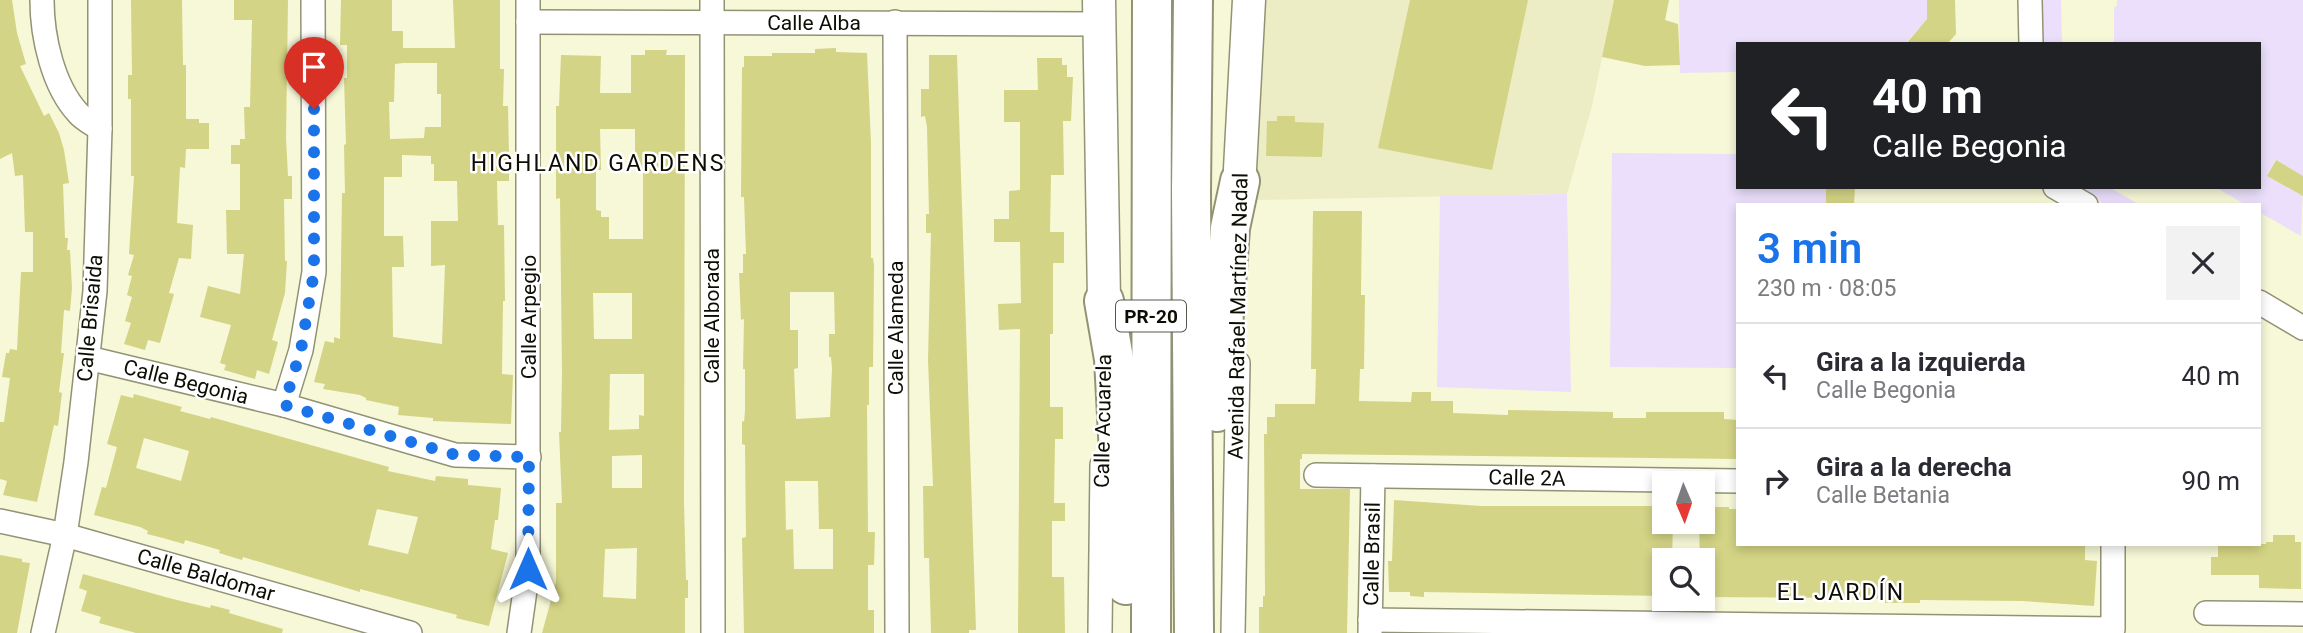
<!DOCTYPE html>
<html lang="es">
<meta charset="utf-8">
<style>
:root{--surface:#fff;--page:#f2f2f3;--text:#2b2b33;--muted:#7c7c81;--line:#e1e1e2;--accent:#1a73e8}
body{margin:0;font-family:Roboto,sans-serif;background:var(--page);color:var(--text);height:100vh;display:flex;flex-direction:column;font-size:26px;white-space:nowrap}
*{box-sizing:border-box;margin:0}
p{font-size:23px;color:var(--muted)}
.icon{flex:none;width:38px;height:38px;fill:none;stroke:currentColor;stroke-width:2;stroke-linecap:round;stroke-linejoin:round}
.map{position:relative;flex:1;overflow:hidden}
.sheet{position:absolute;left:1736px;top:203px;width:525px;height:343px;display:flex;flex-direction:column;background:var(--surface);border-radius:0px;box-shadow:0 4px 10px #0003}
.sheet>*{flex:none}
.guide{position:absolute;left:1736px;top:42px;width:525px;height:147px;border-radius:0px;box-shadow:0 4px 10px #0003;background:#202124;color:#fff;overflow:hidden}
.needle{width:46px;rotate:178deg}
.fabs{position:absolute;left:1652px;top:471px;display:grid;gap:14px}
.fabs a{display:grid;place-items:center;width:63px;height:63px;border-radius:0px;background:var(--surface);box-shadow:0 4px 10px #0003;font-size:35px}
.pin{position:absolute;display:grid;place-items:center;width:60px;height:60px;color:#fff;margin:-72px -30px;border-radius:50% 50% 50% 0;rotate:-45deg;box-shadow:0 0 7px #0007}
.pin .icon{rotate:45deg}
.me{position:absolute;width:77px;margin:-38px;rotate:0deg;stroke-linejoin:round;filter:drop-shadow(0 0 5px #0008)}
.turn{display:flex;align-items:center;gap:24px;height:147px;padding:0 21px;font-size:32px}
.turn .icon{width:91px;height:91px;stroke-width:2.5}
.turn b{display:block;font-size:49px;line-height:60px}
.round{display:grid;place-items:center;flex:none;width:74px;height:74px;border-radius:0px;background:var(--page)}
.head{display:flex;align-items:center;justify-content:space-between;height:119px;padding:0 21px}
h1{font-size:42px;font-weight:600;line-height:52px;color:var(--accent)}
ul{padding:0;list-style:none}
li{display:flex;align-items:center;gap:21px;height:105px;padding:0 21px;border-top:2px solid var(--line)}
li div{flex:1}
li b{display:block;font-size:26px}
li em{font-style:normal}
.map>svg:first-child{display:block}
.built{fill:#ecedc5}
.green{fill:#ebdffb}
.building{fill:#d3d485;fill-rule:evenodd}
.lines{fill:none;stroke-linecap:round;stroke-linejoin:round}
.street-casing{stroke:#929375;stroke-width:26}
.secondary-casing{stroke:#929375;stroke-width:35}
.highway-casing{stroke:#929375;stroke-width:42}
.street{stroke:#fff;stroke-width:23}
.secondary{stroke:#fff;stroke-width:32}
.highway{stroke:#fff;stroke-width:38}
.route{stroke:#1a73e8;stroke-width:12;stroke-dasharray:0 21.6}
.labels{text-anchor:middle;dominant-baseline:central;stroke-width:5;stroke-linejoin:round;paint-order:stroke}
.shield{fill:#fff;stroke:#56564f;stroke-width:2}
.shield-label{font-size:19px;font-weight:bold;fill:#0d0d04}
.street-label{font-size:21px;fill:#0d0d04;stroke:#fff}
.neighbourhood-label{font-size:23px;letter-spacing:2px;fill:#0d0d04;stroke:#fff}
</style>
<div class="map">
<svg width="2303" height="633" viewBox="0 0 2303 633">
<rect width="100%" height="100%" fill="#f7f8d7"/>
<path class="built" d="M1264 0H1614L1592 106 1567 194 1255 200 1256 84Z"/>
<g class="green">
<path d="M1679 0H1927V19L1906 43 1738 44V72L1680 73Z"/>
<path d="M2041 0H2061L2062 44H2042Z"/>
<path d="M2117 0H2303V176L2275 160 2267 176 2299 194 2303 188 2301 236 2259 212V205H2246L2215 187H2259V44H2114V7L2117 6Z"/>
<path d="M1612 153 1738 154V187H1826V205H1738V368L1610 367Z"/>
<path d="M2076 187H2109L2140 205H2106Z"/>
<path d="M1567 194 1571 392 1437 387 1440 196Z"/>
</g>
<g class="building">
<path d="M0 0H12L17 33 26 64 20 66 44 116 49 113 59 133 64 150 69 183 63 184 65 238H68L67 250H70L72 288 70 311 64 310 61 353H64L59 392 62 393 58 426 54 425 37 502 3 495 7 481 0 479V422H4L10 378 2 377 6 353H9L10 349 17 350 21 272H33V232H25L23 175 15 176 12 153 0 159Z"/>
<path d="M131 0H182L183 65H186V119H199V123H209V149H186L185 168 180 167 177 223 193 225 191 259 179 258 169 293 174 294 160 343 148 340 145 350 124 344 131 323 125 321 132 297 127 295 132 276 128 275 134 255 129 254 134 176H131V99H128V75H132Z"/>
<path d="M234 0H288L286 138 288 176H292V199H284L285 261H287L285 293 272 340 278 342 269 374 257 370 255 379 224 370 226 365 220 363 231 325 200 317 208 286 240 294 244 254H227L226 210H240V164H231V145H240V139H245L244 107H250L252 20H234Z"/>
<path d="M341 0H392V31H403V48H455L453 0H500V69H504L503 106H508L509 156V181H497L498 225H504L505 301H503L502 374 513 375 511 424 433 421V418L398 415 399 407 366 400V398L360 395 323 389 325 384 314 382 325 341 334 343V337L340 339 342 193H345L344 145 346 144 344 78H347V45H340ZM403 63H437V94H441V127H425L424 138 390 139 389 102H394L395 64ZM402 155 431 156V164H434V181H457L458 221H431V266L445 265 442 344 393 337 392 267H404L403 236H384V177H402Z"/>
<path d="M1410 0H1528L1492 170 1378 148Z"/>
<path d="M1614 0H1669L1665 20 1678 24 1680 65 1645 66 1602 57Z"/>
<path d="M1927 0H1955L1956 34 1947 44H1906L1927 19Z"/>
<path d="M836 48V52L867 53 871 143V258H873L874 266 873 367H869V405H867L868 532H875L874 565H868V610H874V633H744L742 538 746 537 745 445 742 444V421L744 422 745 411V369H743L744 319 741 320 739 273H743V254H746L744 197H741L742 67H744V56H772V53H815V49ZM790 292H834L835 334H829V357H831L832 368 830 417 796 419 794 369 798 368V330H790ZM785 481H818L819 529H833V569H794L793 529 786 530Z"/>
<path d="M645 50H667L666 55H685L684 503 686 580H688V598H685V633H542L556 582V503H562L559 432H561L562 372 560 198 556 199V106H559L561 55 601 56 600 93H631V55H645ZM600 129H635V170H643V239H609V217H601V211L596 210V170H601ZM593 293H632V339H594ZM610 374H644V416L639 415V429L609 430ZM642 455V488H612V456ZM637 548 636 599 603 597 605 549Z"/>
<path d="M929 55H957L976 630H969V633H931L929 558H924L923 486H933L928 360 931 233H926V214H929L927 127 925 116 921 117V89H929Z"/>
<path d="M1037 58H1062V65H1067V77H1073L1071 121H1063L1064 175H1051L1050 232H1064V263H1053V334H1050V407H1063V439H1055L1054 503H1065V521H1052V577H1064L1065 633H1018L1020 329 999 330 998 304 1021 303 1020 242H994V219H1009V191L1020 190V122H1004V90H1038Z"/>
<path d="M1277 116H1295V122L1324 123 1322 157 1266 156 1267 121H1277Z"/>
<path d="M2276 160 2303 176V196L2267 176Z"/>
<path d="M1826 187H1855L1854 205H1826Z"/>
<path d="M1313 211H1362L1361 295H1365L1364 369H1360L1359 401 1411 402 1412 392H1431V401H1453V413L1508 415V410L1613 412V418H1646V412H1724V419L1738 420V459L1302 454V459H1300V489H1350L1347 633H1259V607H1263V596H1265L1264 434H1267V417H1275V404H1315L1316 369H1311Z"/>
<path d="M134 394 182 407 180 411 210 419 211 417 389 467 388 471 435 481 436 476 468 479V485L501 488 498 520H495L491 549 508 553 489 626 456 618 457 615 360 589V592L243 557 242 560 219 553 220 550 185 540 184 544 163 538 147 534 148 531 140 527 94 515 102 487 106 488 117 447 107 444 121 395 133 398ZM144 438 189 451 181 481 136 468ZM377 509 418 517 408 554 368 545Z"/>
<path d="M1394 500 1481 506H1664V522H1673L1672 560H1664V596L1424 592V597L1410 596V592H1389L1388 561H1392Z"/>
<path d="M1703 507H1729V509H1738V544H2085V560L2097 561 2094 606 2022 601 1920 600V603H1885V599L1871 598 1703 597V560H1700L1699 522H1703Z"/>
<path d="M2273 535H2295V542H2301V589L2259 588V575H2211V557H2218V544H2266V542H2273Z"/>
<path d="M0 555 22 559V562L30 563 17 633H0Z"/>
<path d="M83 574 169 598 210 608 211 605 230 610 229 613 283 629 282 633H136L99 623 101 617 81 611 87 591 79 588Z"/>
</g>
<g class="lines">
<defs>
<g id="street">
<path d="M42 0C42 37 53 86 78 113 84 120 93 124 100 129"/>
<path d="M712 0 713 633"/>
<path d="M2030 0 2031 44"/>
<path d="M528 22 1099 24"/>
<path d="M895 22 897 633"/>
<path d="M2055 187 2086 205"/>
<path d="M2259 302 2303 328"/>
<path d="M88 358 284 405 455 455 529 457"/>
<path d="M284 405 301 350 314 272 313 0"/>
<path d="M1316 475 1738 481"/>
<path d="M0 521 65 535 410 633"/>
<path d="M2206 613 2303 614"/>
<path d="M1370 620 2113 629V544"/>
<path d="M43 633 65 535 76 462 95 291 100 129V0"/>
<path d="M519 633 528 569V0"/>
<path d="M1100 633 1102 465"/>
<path d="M1233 633 1238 363"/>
<path d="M1370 633 1373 476"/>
</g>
<g id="secondary">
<path d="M1099 0 1104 301"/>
<path d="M1240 169 1249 0"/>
</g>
<g id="highway">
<path d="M1193 0 1191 191 1194 633"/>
<path d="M1104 301 1114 359 1126 585"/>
<path d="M1217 412 1230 228 1240 181"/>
<path d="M1151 633 1152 0"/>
</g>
</defs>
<use href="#street" class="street-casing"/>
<use href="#secondary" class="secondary-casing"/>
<use href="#highway" class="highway-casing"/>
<use href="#street" class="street"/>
<use href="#secondary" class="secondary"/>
<use href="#highway" class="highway"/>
</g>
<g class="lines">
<path class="route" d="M314 109V272L301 350 284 405 456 455 529 457 528 569"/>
</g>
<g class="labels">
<rect class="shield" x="1116" y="300.5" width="70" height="31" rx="5"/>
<g class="shield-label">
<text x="1151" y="316">PR-20</text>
</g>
<g class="street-label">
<text x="814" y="23">Calle Alba</text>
<text transform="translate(712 316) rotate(-90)">Calle Alborada</text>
<text transform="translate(1238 316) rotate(-89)">Avenida Rafael Martínez Nadal</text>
<text transform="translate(529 317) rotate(-90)">Calle Arpegio</text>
<text transform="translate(90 318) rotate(-85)">Calle Brisaida</text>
<text transform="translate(896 328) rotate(-90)">Calle Alameda</text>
<text transform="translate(186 382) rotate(14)">Calle Begonia</text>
<text transform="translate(1103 421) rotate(-89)">Calle Acuarela</text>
<text transform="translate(1527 478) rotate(1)">Calle 2A</text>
<text transform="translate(1372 554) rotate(-89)">Calle Brasil</text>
<text transform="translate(206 575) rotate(16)">Calle Baldomar</text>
</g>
<g class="neighbourhood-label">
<text x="598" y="163">HIGHLAND GARDENS</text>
<text x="1841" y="592">EL JARDÍN</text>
</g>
</g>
</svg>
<div class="fabs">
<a><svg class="needle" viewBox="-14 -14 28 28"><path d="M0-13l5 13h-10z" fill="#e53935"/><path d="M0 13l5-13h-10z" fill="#7c7c81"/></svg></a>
<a><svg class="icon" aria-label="search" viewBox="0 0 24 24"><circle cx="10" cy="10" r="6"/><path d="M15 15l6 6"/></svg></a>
</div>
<div class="pin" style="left:314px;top:109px;background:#d93025"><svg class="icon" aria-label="arrive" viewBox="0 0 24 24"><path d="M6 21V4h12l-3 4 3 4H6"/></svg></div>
<svg class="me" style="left:528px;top:569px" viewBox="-20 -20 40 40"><path d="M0-17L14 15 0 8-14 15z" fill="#1a73e8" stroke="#fff" stroke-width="4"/></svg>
<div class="guide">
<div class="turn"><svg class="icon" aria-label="left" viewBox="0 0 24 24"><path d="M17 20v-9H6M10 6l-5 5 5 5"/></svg><div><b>40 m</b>Calle Begonia</div></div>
</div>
<section class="sheet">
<div class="head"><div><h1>3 min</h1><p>230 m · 08:05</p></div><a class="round"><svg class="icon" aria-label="close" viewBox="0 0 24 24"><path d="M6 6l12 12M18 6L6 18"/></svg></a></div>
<ul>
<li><svg class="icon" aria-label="left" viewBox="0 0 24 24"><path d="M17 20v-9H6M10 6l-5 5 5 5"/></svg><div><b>Gira a la izquierda</b><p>Calle Begonia</p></div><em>40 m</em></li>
<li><svg class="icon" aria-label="right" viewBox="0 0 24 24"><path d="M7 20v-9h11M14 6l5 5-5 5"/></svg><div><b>Gira a la derecha</b><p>Calle Betania</p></div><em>90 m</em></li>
</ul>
</section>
</div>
